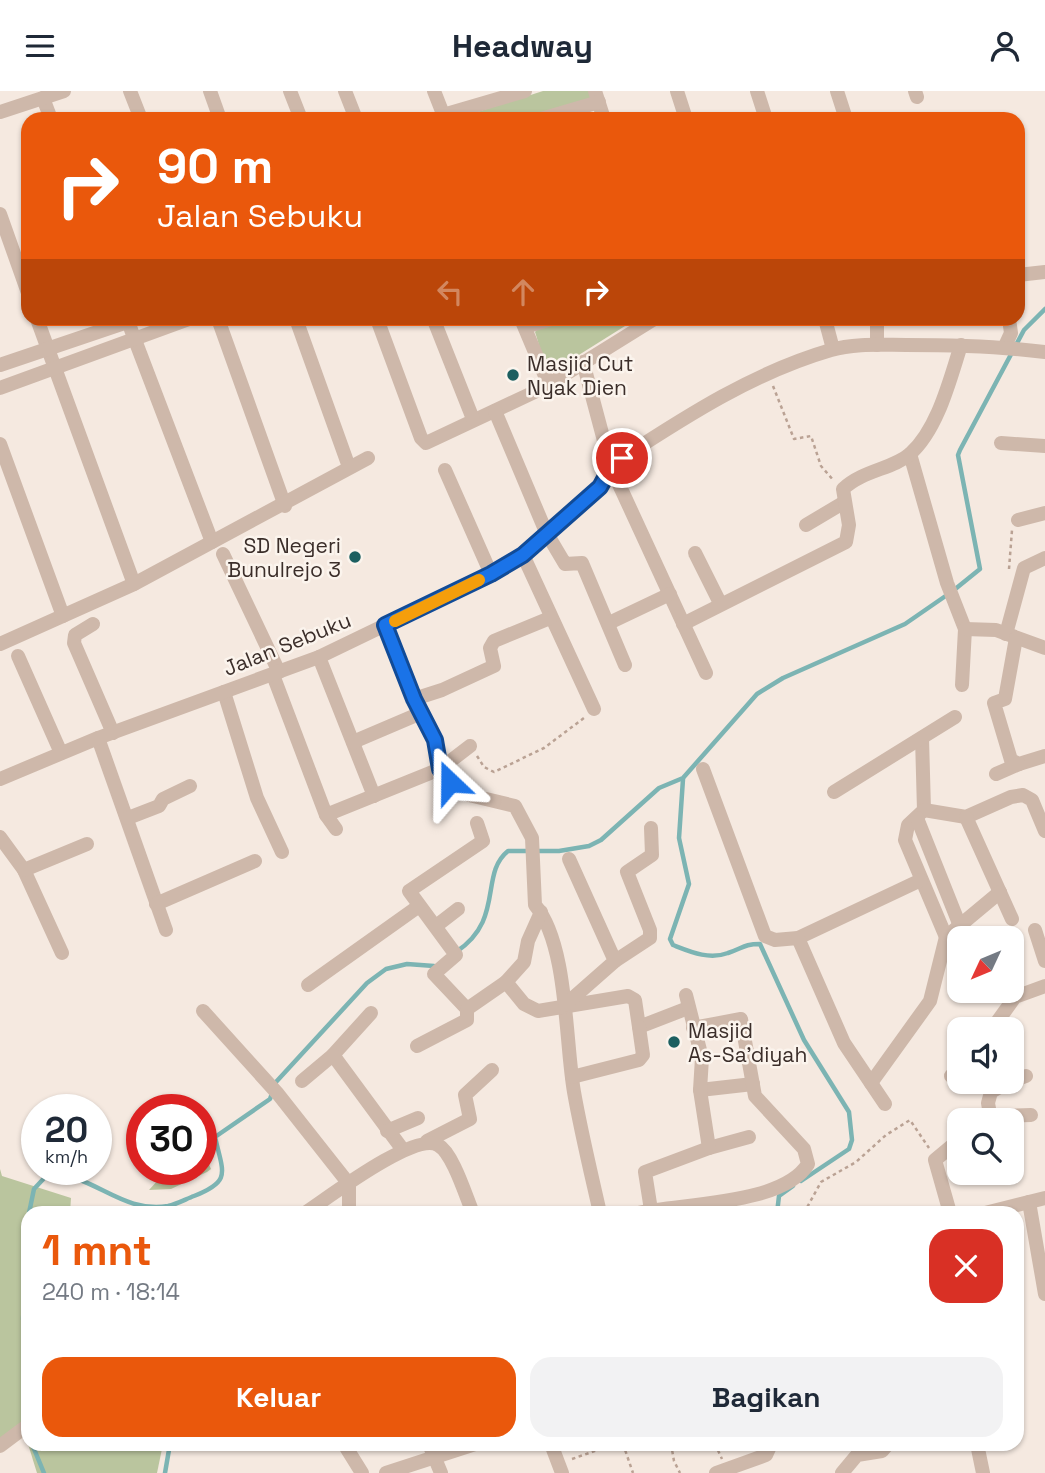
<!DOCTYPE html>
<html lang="id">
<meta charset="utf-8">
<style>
:root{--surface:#fff;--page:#f2f2f3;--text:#1f2937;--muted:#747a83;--accent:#ea580c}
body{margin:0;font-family:"Space Grotesk",sans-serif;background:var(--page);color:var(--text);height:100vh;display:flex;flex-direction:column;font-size:26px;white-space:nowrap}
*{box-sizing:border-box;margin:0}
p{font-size:23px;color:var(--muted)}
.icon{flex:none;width:38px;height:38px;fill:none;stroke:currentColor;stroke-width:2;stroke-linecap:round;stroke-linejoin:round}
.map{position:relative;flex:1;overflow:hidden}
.details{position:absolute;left:21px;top:1115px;width:1003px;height:245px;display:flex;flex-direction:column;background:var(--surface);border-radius:21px;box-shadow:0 2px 5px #0004}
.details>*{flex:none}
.guide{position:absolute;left:21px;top:21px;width:1004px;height:214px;border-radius:21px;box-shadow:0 2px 5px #0004;background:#ea580c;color:#fff;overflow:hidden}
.needle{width:46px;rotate:226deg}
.buttons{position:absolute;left:947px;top:835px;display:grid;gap:14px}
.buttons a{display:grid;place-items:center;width:77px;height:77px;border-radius:14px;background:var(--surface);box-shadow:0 2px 5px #0004;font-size:35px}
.speed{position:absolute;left:21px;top:1003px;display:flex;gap:14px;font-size:35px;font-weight:700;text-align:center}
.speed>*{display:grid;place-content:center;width:91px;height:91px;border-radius:50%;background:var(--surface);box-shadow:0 2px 5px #0004;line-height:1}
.speed small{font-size:18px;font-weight:400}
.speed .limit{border:10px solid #d22;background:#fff;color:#111}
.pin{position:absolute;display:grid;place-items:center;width:60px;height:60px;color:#fff;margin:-30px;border:4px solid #fff;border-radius:50%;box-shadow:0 2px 7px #0007}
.me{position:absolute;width:77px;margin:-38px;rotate:337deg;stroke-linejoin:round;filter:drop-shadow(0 0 5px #0008)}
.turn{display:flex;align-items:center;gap:24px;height:147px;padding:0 21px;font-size:32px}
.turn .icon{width:91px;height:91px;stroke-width:2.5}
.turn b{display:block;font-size:49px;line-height:60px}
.lanes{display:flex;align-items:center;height:66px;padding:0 21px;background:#0003;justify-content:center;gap:35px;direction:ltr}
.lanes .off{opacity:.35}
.round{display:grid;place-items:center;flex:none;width:74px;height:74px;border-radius:21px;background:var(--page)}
.head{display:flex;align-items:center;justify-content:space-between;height:119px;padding:0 21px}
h1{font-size:42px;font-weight:800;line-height:52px;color:var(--accent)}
.cta{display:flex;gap:14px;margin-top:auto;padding:14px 21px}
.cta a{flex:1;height:80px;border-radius:21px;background:var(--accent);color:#fff;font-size:28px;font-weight:800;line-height:80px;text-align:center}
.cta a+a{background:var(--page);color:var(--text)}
header{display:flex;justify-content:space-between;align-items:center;height:91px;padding:0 21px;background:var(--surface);font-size:32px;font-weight:800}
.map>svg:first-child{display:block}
.green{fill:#bac59e}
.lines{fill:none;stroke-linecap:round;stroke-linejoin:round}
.stream{stroke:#7cb4b3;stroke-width:4.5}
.path{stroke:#baa294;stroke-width:2.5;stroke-dasharray:3.5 3.5;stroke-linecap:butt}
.street{stroke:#ceb8aa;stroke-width:14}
.route-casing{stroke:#114b97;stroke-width:18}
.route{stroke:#1a73e8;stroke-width:12}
.slow{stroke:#f59e0b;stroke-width:12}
.poi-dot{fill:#1c5f60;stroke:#fbf4ed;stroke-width:2.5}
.labels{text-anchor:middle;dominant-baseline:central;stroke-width:5;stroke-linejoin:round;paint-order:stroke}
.poi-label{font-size:21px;fill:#3b2e2a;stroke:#fbf4ed;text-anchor:start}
.street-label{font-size:21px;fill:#3b2e2a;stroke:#fbf4ed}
</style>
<header><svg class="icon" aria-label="menu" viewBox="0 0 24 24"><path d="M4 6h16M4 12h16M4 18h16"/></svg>Headway<svg class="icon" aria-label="person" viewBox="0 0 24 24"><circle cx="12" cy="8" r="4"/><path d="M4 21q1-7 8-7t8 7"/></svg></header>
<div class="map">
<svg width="1045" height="1382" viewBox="0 0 1045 1382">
<rect width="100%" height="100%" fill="#f5e9e0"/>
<g class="green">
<path d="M543 0H590V7L524 28H455Z"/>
<path d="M562 228H622L625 235 558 277C542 275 540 255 535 241L541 234Z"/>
<path d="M203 1060 211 1078 207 1081 171 1098 149 1099 168 1078H201Z"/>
<path d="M0 1078 2 1085 71 1107 70 1122H28V1327L0 1349Z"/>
<path d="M28 1353H163L157 1382H37Z"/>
</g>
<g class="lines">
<g class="stream">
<path d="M954 499 980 478 958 364 960 359 1024 239 1045 218"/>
<path d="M683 688 679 747 689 793 670 848 673 854C691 861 709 869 728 862 743 857 744 853 760 853L804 949 849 1021 852 1049 849 1058 801 1090"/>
<path d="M456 861C505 829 479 783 508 760H559L589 755 601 749 659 697 683 687 757 603 783 587 905 533 947 504"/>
<path d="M29 1122 34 1098 48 1083C57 1084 67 1084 75 1087 107 1098 131 1121 168 1115 177 1113 186 1108 194 1105 232 1090 223 1082 215 1046L270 1008 276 991 367 892 386 878 407 873 434 875"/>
<path d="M777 1122 779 1105 793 1095"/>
<path d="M28 1143 23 1228 28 1248"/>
<path d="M28 1303V1319"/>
<path d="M32 1353 44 1382"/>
<path d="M165 1382 170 1353"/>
</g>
<g class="path">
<path d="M773 295 794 348 811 345 821 375 834 390"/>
<path d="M1009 478 1012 439"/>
<path d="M477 665 484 676 494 681 544 657 584 627"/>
<path d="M804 1122 821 1091 856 1071 886 1044 910 1029 929 1057"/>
<path d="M623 1353 633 1382"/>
<path d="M671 1353 674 1370 680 1382"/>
<path d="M715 1353 722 1368"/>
<path d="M572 1368 615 1353"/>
</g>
<g class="street">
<path d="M130 0 141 28"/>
<path d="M210 0 220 28"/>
<path d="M290 0 301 28"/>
<path d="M345 0 356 28"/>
<path d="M434 0 445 28"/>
<path d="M595 0 604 28"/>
<path d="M677 0 686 28"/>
<path d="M757 0 766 28"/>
<path d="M837 0 846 28"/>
<path d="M915 0 917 6"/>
<path d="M43 7 51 28"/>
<path d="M0 21 64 0"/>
<path d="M443 24 525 0"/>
<path d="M541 28 599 11"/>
<path d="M0 123 28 202"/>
<path d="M1018 184 1045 181"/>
<path d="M37 228 134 493"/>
<path d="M127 228 212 451"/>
<path d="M218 228 285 415"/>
<path d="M296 228 349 376"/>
<path d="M377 228 421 347 426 352 543 297 654 228"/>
<path d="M521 228 548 292"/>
<path d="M825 228 833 258"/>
<path d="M877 228V254"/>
<path d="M435 232 473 328"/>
<path d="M525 236 551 228"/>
<path d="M1005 255 1011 242 1009 228"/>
<path d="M583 271 611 376 706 582"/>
<path d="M0 274 136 228"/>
<path d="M0 297 189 228"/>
<path d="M495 320 546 441 565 473 582 472 625 574"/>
<path d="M1001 352 1045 355"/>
<path d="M0 353 63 525"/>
<path d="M910 363 947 492 965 538 962 594"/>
<path d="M445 379 491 483"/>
<path d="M1018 429 1045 422"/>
<path d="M806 434 843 412"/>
<path d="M695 462 720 512"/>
<path d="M223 463 279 581"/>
<path d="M523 464 594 618"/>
<path d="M609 532 670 503"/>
<path d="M93 533 75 544 74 552 113 642"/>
<path d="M683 533 846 451 849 434 843 398C863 379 893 378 910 363 938 338 950 288 961 254"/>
<path d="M385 534 414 608 435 649 440 678 454 698 469 704 515 715 532 747 535 814C568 853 565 950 574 1001 581 1041 591 1082 600 1122"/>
<path d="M965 538 996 539 1045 557"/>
<path d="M1006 543 1024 477 1045 467"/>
<path d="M1016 547 1005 608 994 612 1011 669 1019 673 1045 665"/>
<path d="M0 553 134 493 368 367"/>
<path d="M18 565 61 662"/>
<path d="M319 566 374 705"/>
<path d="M273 584 326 724 336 738"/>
<path d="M224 601 257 707 282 761"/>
<path d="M414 608 442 599 494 575 490 557 494 550 550 527"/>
<path d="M98 647 166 839"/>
<path d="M922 647 924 719 908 734 905 749 946 846"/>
<path d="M353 651 421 622"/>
<path d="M703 678 765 845 775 849 798 847 921 789"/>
<path d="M996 683 1019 673"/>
<path d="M0 688 98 647 319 566 491 483 523 464 600 395 611 376 622 367C688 324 755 281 831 259 854 252 882 254 906 254 953 254 998 255 1045 261"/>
<path d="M834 701 955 626"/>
<path d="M924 719 966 726 1011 706 1023 704 1032 709 1045 740"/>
<path d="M326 724 440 678 470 655"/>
<path d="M966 726 1012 828"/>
<path d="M128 727 159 715 163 708 190 695"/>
<path d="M917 727 960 835"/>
<path d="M0 746 24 779 62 862"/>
<path d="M24 779 87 753"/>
<path d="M156 813 255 770"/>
<path d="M541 821 528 850 524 871 506 891 524 913 538 920 628 905 635 909 639 936 688 917"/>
<path d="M436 835 458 818"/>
<path d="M1035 839 1045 870"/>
<path d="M798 847 844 952 885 1013"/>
<path d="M615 870 650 847V839L627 781 652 764 651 737"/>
<path d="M308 894 419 815"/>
<path d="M565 914 615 870 569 768"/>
<path d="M467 918 434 883 456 864 409 800 483 750 477 732"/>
<path d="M203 920 278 1003 349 1093V1122"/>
<path d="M992 938 1015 906 1045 895"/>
<path d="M417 955 467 929V918L506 891"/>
<path d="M333 964 371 922"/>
<path d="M951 985 959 976"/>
<path d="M572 986 639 969 643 964 639 936"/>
<path d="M302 990 333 964 403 1059"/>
<path d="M1012 990 1026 985"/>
<path d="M871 992 930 910 946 846 1000 801"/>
<path d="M700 999 753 993"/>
<path d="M990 1029 998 1025 1031 1024"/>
<path d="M991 1029 988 1012 991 1001 1010 990"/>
<path d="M387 1040 418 1027"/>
<path d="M427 1050 470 1028 465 1004 492 979"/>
<path d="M709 1057 749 1046"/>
<path d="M1029 1111 1045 1203"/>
<path d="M651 1119 645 1081 709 1057 700 999 702 967 686 904"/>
<path d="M305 1122C328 1107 414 1041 438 1054 453 1062 466 1106 473 1122"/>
<path d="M638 1122C683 1112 783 1114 808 1073L804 1058 755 1005 741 928 693 937"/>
<path d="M950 1122 935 1069 959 1049"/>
<path d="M985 1122 1045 1107"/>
<path d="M344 1353 362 1382"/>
<path d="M429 1353 441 1382"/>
<path d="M551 1353 562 1382"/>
<path d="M977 1353 983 1382"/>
<path d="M0 1355 28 1334"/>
<path d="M386 1382 475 1353"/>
<path d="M716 1382 766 1364 771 1353"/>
<path d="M842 1382 857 1364 882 1360 888 1353"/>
</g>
</g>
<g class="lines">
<defs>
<path id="route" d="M450 691 440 678 435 649 414 608 385 534 491 483 523 464 600 396 611 376 622 367"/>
</defs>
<use href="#route" class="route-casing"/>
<use href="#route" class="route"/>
<path class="slow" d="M395 530 479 489"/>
</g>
<g class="poi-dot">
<circle cx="513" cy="284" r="7"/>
<circle cx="355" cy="466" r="7"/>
<circle cx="674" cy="951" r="7"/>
</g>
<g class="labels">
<g class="poi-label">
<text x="527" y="272">Masjid Cut<tspan x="527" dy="24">Nyak Dien</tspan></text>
<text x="341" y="454" text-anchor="end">SD Negeri<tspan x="341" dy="24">Bunulrejo 3</tspan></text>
<text x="688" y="939">Masjid<tspan x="688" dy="24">As-Sa'diyah</tspan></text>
</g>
<g class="street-label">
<text transform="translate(287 553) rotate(-22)">Jalan Sebuku</text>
</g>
</g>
</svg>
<div class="buttons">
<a><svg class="needle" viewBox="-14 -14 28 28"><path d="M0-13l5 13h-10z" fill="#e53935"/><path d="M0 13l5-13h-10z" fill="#747a83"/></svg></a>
<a><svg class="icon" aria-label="sound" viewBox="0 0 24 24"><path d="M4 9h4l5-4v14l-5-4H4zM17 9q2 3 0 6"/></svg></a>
<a><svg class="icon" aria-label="search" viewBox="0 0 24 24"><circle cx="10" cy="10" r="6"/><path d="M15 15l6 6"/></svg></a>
</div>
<div class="speed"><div>20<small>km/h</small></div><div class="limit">30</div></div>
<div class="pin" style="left:622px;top:367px;background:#d93025"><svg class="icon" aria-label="arrive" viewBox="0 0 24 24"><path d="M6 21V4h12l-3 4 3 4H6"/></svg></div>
<svg class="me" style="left:450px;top:691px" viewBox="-20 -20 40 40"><path d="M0-17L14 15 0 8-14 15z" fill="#1a73e8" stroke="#fff" stroke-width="4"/></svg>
<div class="guide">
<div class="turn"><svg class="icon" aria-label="right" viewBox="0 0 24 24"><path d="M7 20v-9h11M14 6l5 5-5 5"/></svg><div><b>90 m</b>Jalan Sebuku</div></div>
<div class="lanes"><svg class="icon off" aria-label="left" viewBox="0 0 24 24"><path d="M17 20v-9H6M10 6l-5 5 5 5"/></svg><svg class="icon off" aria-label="ahead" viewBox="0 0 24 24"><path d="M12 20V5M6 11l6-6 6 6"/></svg><svg class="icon" aria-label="right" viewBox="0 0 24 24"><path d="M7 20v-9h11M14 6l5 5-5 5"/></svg></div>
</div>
<section class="details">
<div class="head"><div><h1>1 mnt</h1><p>240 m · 18:14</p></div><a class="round" style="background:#d93025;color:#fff"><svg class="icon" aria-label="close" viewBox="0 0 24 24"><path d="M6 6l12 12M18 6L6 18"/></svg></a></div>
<div class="cta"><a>Keluar</a><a>Bagikan</a></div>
</section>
</div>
